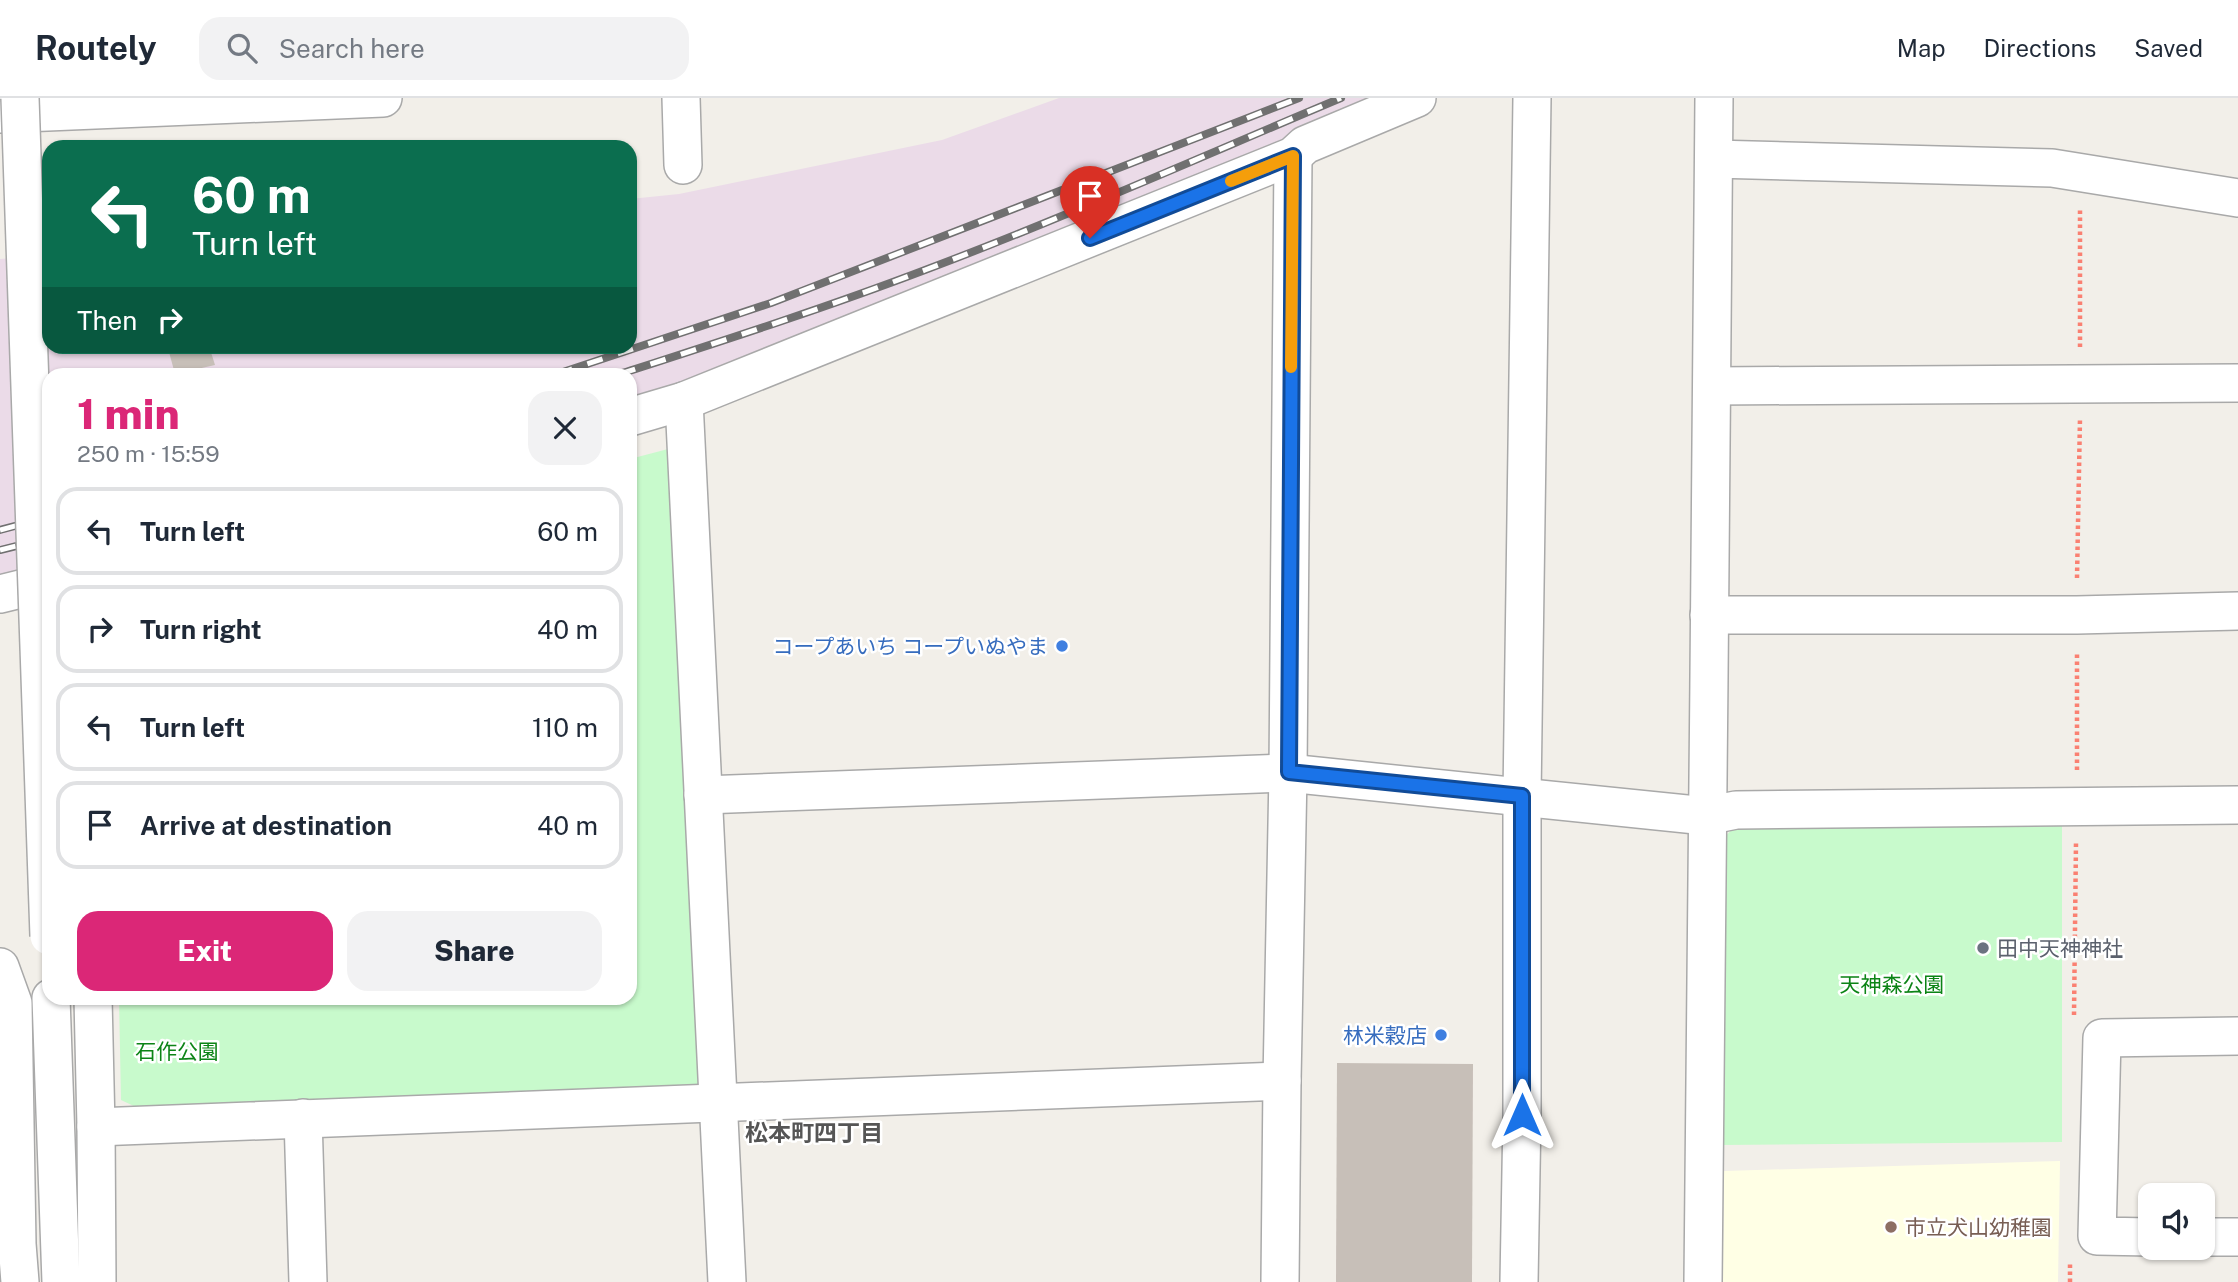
<!DOCTYPE html>
<meta charset="utf-8">
<style>
:root{--surface:#fff;--page:#f2f2f3;--text:#1f2937;--muted:#747a83;--line:#e0e1e3;--accent:#db2777}
body{margin:0;font-family:"Public Sans","Noto Sans JP",sans-serif;background:var(--page);color:var(--text);height:100vh;display:flex;flex-direction:column;font-size:26px;white-space:nowrap}
*{box-sizing:border-box;margin:0}
p{font-size:23px;color:var(--muted)}
.icon{flex:none;width:38px;height:38px;fill:none;stroke:currentColor;stroke-width:2;stroke-linecap:round;stroke-linejoin:round}
.map{position:relative;flex:1;overflow:hidden}
.drawer{position:absolute;left:42px;top:270px;width:595px;height:637px;display:flex;flex-direction:column;background:var(--surface);border-radius:21px;box-shadow:0 2px 5px #0004}
.drawer>*{flex:none}
.banner{position:absolute;left:42px;top:42px;width:595px;height:214px;border-radius:21px;box-shadow:0 2px 5px #0004;background:#0b6e4f;color:#fff;overflow:hidden}
.buttons{position:absolute;left:2138px;top:1085px;display:grid;gap:14px}
.buttons a{display:grid;place-items:center;width:77px;height:77px;border-radius:14px;background:var(--surface);box-shadow:0 2px 5px #0004;font-size:35px}
.pin{position:absolute;display:grid;place-items:center;width:60px;height:60px;color:#fff;margin:-72px -30px;border-radius:50% 50% 50% 0;rotate:-45deg;box-shadow:0 0 7px #0007}
.pin .icon{rotate:45deg}
.me{position:absolute;width:77px;margin:-38px;rotate:0deg;stroke-linejoin:round;filter:drop-shadow(0 0 5px #0008)}
.turn{display:flex;align-items:center;gap:24px;height:147px;padding:0 35px;font-size:32px}
.turn .icon{width:91px;height:91px;stroke-width:2.5}
.turn b{display:block;font-size:49px;line-height:60px}
.then{display:flex;align-items:center;height:66px;padding:0 35px;background:#0003;gap:14px;font-size:26px}
.round{display:grid;place-items:center;flex:none;width:74px;height:74px;border-radius:21px;background:var(--page)}
.headline{display:flex;align-items:center;justify-content:space-between;height:119px;padding:0 35px}
h1{font-size:42px;font-weight:800;line-height:52px;color:var(--accent)}
.cta{display:flex;gap:14px;margin-top:auto;padding:14px 35px}
.cta a{flex:1;height:80px;border-radius:21px;background:var(--accent);color:#fff;font-size:28px;font-weight:800;line-height:80px;text-align:center}
.cta a+a{background:var(--page);color:var(--text)}
ul{padding:0;list-style:none}
li{display:flex;align-items:center;gap:21px;height:88px;margin:0 14px 10px;padding:0 21px;border:4px solid var(--line);border-radius:21px}
li div{flex:1}
li b{display:block;font-size:26px}
li em{font-style:normal}
header{display:flex;align-items:center;gap:42px;box-sizing:border-box;height:98px;padding:0 35px;background:var(--surface);border-bottom:2px solid var(--line)}
header strong{font-size:33px}
nav{display:flex;gap:38px;margin-inline-start:auto;font-size:24px}
.search{width:490px;height:63px;background:var(--page);display:flex;align-items:center;gap:18px;box-sizing:border-box;padding:0 24px;border-radius:21px;color:var(--muted);font-size:26px}
.map>svg:first-child{display:block}
.industrial{fill:#ebdbe8}
.education{fill:#ffffe5}
.park{fill:#c8facc}
.building{fill:#c7bfb8}
.lines{fill:none;stroke-linecap:round;stroke-linejoin:round}
.minor-casing{stroke:#a9a9a9;stroke-width:40}
.path{stroke:#fa8072;stroke-width:4.5;stroke-dasharray:3.5 3.5;stroke-linecap:butt}
.minor{stroke:#fff;stroke-width:37}
.rail-casing{stroke:#707070;stroke-width:8}
.rail{stroke:#fff;stroke-width:5;stroke-dasharray:16;stroke-linecap:butt}
.minor-bridge-casing{stroke:#a9a9a9;stroke-width:40;stroke-linecap:butt}
.minor-bridge{stroke:#fff;stroke-width:37}
.route-casing{stroke:#114b97;stroke-width:18}
.route{stroke:#1a73e8;stroke-width:12}
.slow{stroke:#f59e0b;stroke-width:12}
.shop-dot{fill:#3f7fe0;stroke:#fff;stroke-width:2.5}
.worship-dot{fill:#6b7280;stroke:#fff;stroke-width:2.5}
.education-dot{fill:#8d6e63;stroke:#fff;stroke-width:2.5}
.labels{text-anchor:middle;dominant-baseline:central;stroke-width:5;stroke-linejoin:round;paint-order:stroke}
.shop-label{font-size:21px;fill:#366cbe;stroke:#fff;text-anchor:end}
.worship-label{font-size:21px;fill:#5b616d;stroke:#fff;text-anchor:start}
.park-label{font-size:21px;fill:#0c8416;stroke:#fff}
.education-label{font-size:21px;fill:#785e54;stroke:#fff;text-anchor:start}
.neighbourhood-label{font-size:23px;font-weight:bold;fill:#555;stroke:#fff}
</style>
<header>
<strong>Routely</strong>
<div class="search"><svg class="icon" aria-label="search" viewBox="0 0 24 24"><circle cx="10" cy="10" r="6"/><path d="M15 15l6 6"/></svg>Search here</div>
<nav><a>Map</a><a>Directions</a><a>Saved</a></nav>
</header>
<div class="map">
<svg width="2238" height="1184" viewBox="0 0 2238 1184">
<rect width="100%" height="100%" fill="#f2efe9"/>
<path class="industrial" d="M1059 0H1387L630 319V276H49V484L0 496V161L49 157V248H630V101L679 96 942 42Z"/>
<path class="education" d="M2060 1063 2058 1184H1723L1724 1073Z"/>
<g class="park">
<path d="M668 351 698 988 138 1010 121 1002 119 900H630V361Z"/>
<path d="M2062 725V1044L1721 1047 1723 741 1736 727Z"/>
</g>
<g class="building">
<path d="M190 248H209L215 267 175 276 169 254Z"/>
<path d="M1337 965 1473 966 1472 1184H1336Z"/>
</g>
<g class="lines">
<defs>
<g id="minor">
<path d="M681 0 683 67"/>
<path d="M0 16 383 0"/>
<path d="M1714 61 2052 70 2238 100"/>
<path d="M1713 288 2238 285"/>
<path d="M684 303 727 1184"/>
<path d="M630 319 684 303 1293 58 1305 47 1417 0"/>
<path d="M0 496 49 484"/>
<path d="M1709 517H2077L2238 513"/>
<path d="M703 697 1288 675 1706 718 1736 712 2238 707"/>
<path d="M0 869 13 905 17 1146 20 1184"/>
<path d="M51 900 61 1184"/>
<path d="M93 900 96 1029 97 1184"/>
<path d="M303 1020 308 1184"/>
<path d="M96 1029 1282 983"/>
<path d="M2151 1139 2097 1138 2102 940 2238 938"/>
<path d="M2203 1139H2238"/>
<path d="M1280 1184 1282 983 1288 675 1293 58"/>
<path d="M1519 1184 1522 1017V698L1532 0"/>
<path d="M1703 1184C1705 789 1713 395 1714 0"/>
</g>
</defs>
<use href="#minor" class="minor-casing"/>
<g class="path">
<path d="M2080 249V110"/>
<path d="M2077 480 2080 320"/>
<path d="M2077 672V555"/>
<path d="M2074 917 2076 744"/>
<path d="M2070 1184V1164"/>
</g>
<use href="#minor" class="minor"/>
<defs>
<g id="rail">
<path d="M557 276 771 205 1299 0"/>
<path d="M620 276C722 243 825 210 925 172 1066 119 1203 58 1341 0"/>
<path d="M0 432 49 419"/>
<path d="M0 452 49 440"/>
</g>
</defs>
<use href="#rail" class="rail-casing"/>
<use href="#rail" class="rail"/>
<defs>
<path id="minor-bridge" d="M20 0 49 838"/>
</defs>
<use href="#minor-bridge" class="minor-bridge-casing"/>
<use href="#minor-bridge" class="minor-bridge"/>
</g>
<g class="lines">
<defs>
<path id="route" d="M1090 140 1293 58 1289 674 1522 698V1017"/>
</defs>
<use href="#route" class="route-casing"/>
<use href="#route" class="route"/>
<path class="slow" d="M1231 83 1293 58 1291 269"/>
</g>
<g class="shop-dot">
<circle cx="1062" cy="548" r="7"/>
<circle cx="1441" cy="937" r="7"/>
</g>
<circle class="worship-dot" cx="1983" cy="850" r="7"/>
<circle class="education-dot" cx="1891" cy="1129" r="7"/>
<g class="labels">
<g class="shop-label">
<text x="1048" y="548">コープあいち コープいぬやま</text>
<text x="1427" y="937">林米穀店</text>
</g>
<g class="worship-label">
<text x="1997" y="850">田中天神神社</text>
</g>
<g class="park-label">
<text x="1892" y="886">天神森公園</text>
<text x="177" y="953">石作公園</text>
</g>
<g class="education-label">
<text x="1905" y="1129">市立犬山幼稚園</text>
</g>
<g class="neighbourhood-label">
<text x="814" y="1034">松本町四丁目</text>
</g>
</g>
</svg>
<div class="buttons">
<a><svg class="icon" aria-label="sound" viewBox="0 0 24 24"><path d="M4 9h4l5-4v14l-5-4H4zM17 9q2 3 0 6"/></svg></a>
</div>
<div class="pin" style="left:1090px;top:140px;background:#d93025"><svg class="icon" aria-label="arrive" viewBox="0 0 24 24"><path d="M6 21V4h12l-3 4 3 4H6"/></svg></div>
<svg class="me" style="left:1522px;top:1017px" viewBox="-20 -20 40 40"><path d="M0-17L14 15 0 8-14 15z" fill="#1a73e8" stroke="#fff" stroke-width="4"/></svg>
<div class="banner">
<div class="turn"><svg class="icon" aria-label="left" viewBox="0 0 24 24"><path d="M17 20v-9H6M10 6l-5 5 5 5"/></svg><div><b>60 m</b>Turn left</div></div>
<div class="then">Then<svg class="icon" aria-label="right" viewBox="0 0 24 24"><path d="M7 20v-9h11M14 6l5 5-5 5"/></svg></div>
</div>
<section class="drawer">
<div class="headline"><div><h1>1 min</h1><p>250 m · 15:59</p></div><a class="round"><svg class="icon" aria-label="close" viewBox="0 0 24 24"><path d="M6 6l12 12M18 6L6 18"/></svg></a></div>
<ul>
<li><svg class="icon" aria-label="left" viewBox="0 0 24 24"><path d="M17 20v-9H6M10 6l-5 5 5 5"/></svg><div><b>Turn left</b></div><em>60 m</em></li>
<li><svg class="icon" aria-label="right" viewBox="0 0 24 24"><path d="M7 20v-9h11M14 6l5 5-5 5"/></svg><div><b>Turn right</b></div><em>40 m</em></li>
<li><svg class="icon" aria-label="left" viewBox="0 0 24 24"><path d="M17 20v-9H6M10 6l-5 5 5 5"/></svg><div><b>Turn left</b></div><em>110 m</em></li>
<li><svg class="icon" aria-label="arrive" viewBox="0 0 24 24"><path d="M6 21V4h12l-3 4 3 4H6"/></svg><div><b>Arrive at destination</b></div><em>40 m</em></li>
</ul>
<div class="cta"><a>Exit</a><a>Share</a></div>
</section>
</div>
